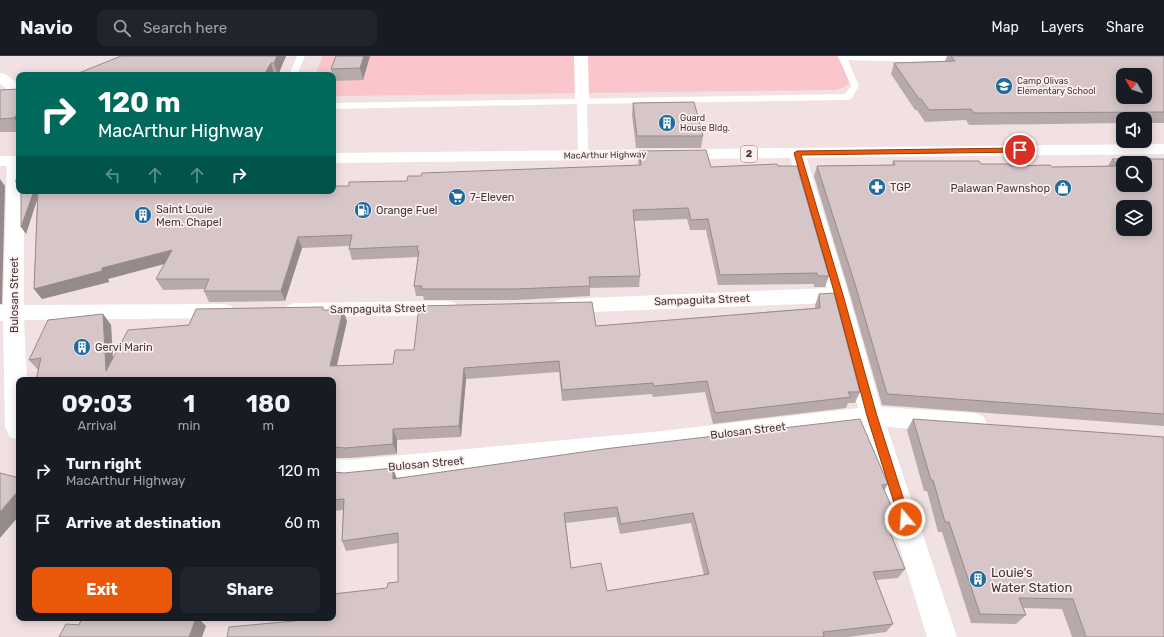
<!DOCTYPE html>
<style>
:root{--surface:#171b24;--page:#20242c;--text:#f1f3f6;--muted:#9ea1a6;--line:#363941;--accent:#ea580c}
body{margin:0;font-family:Rubik,sans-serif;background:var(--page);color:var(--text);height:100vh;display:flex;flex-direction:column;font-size:15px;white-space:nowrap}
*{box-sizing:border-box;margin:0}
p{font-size:13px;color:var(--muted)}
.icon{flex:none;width:22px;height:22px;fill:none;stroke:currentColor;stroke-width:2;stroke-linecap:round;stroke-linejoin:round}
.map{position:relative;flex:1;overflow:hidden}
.details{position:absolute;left:16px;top:321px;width:320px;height:244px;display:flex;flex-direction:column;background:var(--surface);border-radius:8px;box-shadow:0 2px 10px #0003}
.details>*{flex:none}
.hud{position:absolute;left:16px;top:16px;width:320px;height:122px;border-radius:8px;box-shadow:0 2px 10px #0003;background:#00695c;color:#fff;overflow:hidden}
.needle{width:26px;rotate:309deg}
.tools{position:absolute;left:1116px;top:12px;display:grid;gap:8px}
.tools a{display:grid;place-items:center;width:36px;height:36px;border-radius:8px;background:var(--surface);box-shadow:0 2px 10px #0003;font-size:20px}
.pin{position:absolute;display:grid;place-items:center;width:34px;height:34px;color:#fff;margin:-17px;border:2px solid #fff;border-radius:50%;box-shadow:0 1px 4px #0007}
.me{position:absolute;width:44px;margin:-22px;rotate:342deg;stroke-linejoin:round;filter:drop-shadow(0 0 3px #0008)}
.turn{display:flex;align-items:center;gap:14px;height:84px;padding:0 16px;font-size:18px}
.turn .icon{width:52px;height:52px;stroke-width:2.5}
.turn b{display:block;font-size:28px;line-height:34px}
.lanes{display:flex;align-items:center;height:38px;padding:0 16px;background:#0003;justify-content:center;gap:20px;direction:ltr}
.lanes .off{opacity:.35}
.eta{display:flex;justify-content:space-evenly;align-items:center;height:68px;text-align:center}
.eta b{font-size:24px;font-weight:700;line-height:28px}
.action{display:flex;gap:8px;margin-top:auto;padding:8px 16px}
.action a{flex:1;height:46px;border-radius:8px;background:var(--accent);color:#fff;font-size:16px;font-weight:700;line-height:46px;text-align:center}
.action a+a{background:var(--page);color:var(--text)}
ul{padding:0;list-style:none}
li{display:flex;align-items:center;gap:12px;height:52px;padding:0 16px}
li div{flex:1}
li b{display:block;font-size:15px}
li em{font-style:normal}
header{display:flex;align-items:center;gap:24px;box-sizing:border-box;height:56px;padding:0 20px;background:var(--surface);border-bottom:1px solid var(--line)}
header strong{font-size:19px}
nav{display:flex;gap:22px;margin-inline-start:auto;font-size:14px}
.search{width:280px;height:36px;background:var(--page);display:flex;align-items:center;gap:10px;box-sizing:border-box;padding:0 14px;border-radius:8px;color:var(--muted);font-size:15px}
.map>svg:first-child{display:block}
.green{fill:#fac5cb}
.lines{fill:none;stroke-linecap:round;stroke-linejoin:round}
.service{fill:#fff;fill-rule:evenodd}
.pedestrian{fill:#fff;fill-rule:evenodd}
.minor{fill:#fff;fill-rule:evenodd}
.trunk{fill:#fff;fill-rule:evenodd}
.wall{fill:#b8aaab;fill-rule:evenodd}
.shaded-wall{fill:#968b8b}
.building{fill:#d6c6c7;stroke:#968b8b;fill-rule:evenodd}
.route{fill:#ea580c;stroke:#983908}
.labels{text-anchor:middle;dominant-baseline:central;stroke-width:3.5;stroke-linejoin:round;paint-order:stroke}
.far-poi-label{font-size:9px;fill:#403a3b;stroke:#ffeff0;text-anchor:start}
.far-street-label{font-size:9px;fill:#403a3b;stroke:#ffeff0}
.shield{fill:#ffeff0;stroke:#797071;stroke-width:1}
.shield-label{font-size:10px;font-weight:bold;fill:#403a3b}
.poi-label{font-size:11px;fill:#403a3b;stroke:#ffeff0;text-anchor:start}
.street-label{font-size:11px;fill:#403a3b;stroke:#ffeff0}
.near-poi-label{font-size:13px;fill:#403a3b;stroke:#ffeff0;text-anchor:start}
</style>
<header>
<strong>Navio</strong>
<div class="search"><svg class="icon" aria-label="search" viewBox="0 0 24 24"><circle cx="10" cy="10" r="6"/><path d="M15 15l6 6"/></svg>Search here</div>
<nav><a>Map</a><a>Layers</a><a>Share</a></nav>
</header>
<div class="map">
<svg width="1164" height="581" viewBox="0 0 1164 581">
<rect width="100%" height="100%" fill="#f1e1e3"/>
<path class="green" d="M323 0H837L851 25 845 31 835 34 333 40V19H315Z"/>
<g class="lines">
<g class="service">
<path d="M297 0H305L297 19H289Z"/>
<path d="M838 0H966L968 2 964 5 912 6 848 4 859 30 851 43 848 44 587 48 588 100 583 103 578 100 577 48 333 53V47L845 38 851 30Z"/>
</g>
<path class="pedestrian" d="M574 0H588L589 46 587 49 582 50 577 49 575 46Z"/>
<g class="minor">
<path d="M0 17 5 18 19 28V40L14 38 0 28Z"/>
<path d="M797 92 803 93 805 97 849 239 881 351 975 357 983 360 987 367 983 374 975 377 887 371 957 581H927L863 371 662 395 349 426 333 425V403L349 404 662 375 858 352 831 247 563 257 556 255 553 250 556 245 563 243 827 232 789 97 791 93Z"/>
<path d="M16 100 19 101V135H24V249L224 248 231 250 235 255 231 260 224 262 24 264 27 324H19V384L10 381 5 371 3 265H0V249H3L7 105 10 101Z"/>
<path d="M448 245 455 247 458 252 455 257 448 259 295 261 288 259 284 254 288 249 295 247Z"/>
</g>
<g class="trunk">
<path d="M1164 88V98L333 107V97Z"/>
<rect x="0" y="100" width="19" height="10"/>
</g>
</g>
<g class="wall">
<path d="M286 0 278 19H74Z"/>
<path d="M370 0 363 24 334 25 333 19H332L331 13Z"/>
<path d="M947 0H1164V67H1145V63H1123V67L969 69 966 64 925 66 917 54H915L891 18 894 7 945 5Z"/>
<path d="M19 33V76H0V34Z"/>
<path d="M633 47 703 80 701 92H636L632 59Z"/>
<path d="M639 95 711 111 829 220 825 231H814V228L718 229 706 174H690L687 163 634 165 640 220 639 231 590 232V240L516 244H424L423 240H416L414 230 418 201 352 204 349 193V190L302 192 285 245 209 246 204 235 205 233 163 234 156 223 165 208 108 223 109 226 42 243 34 233 37 143 26 178 21 135 349 130 407 125 421 120 639 109 638 105Z"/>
<path d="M1112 103H1164V370L882 349 850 239 814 120 817 110 892 109 893 105 1052 111 1108 110Z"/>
<path d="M819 238 860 336 855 347H848L846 352 713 368 705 336 653 341 652 338 562 345 559 316 466 323 461 381 397 384V398L349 402H333V324L38 314 29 304 103 258 111 269 113 302 189 269 325 254 347 265 337 310 393 308 414 294 596 270 815 252V249Z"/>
<path d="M913 363 1164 581H1072L1062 553 1023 552 1026 559 1016 568 971 567 942 476H938L927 435H924L907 374Z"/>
<path d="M333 416 397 422 888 428 884 435 896 461 889 471H888L905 513 898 522 876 524 893 568 886 576 848 581H227L315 563 387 532 398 526V487L346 495 342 485 343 454 333 455ZM616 461 620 478 691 467 704 519 607 535 571 512 566 467Z"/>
</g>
<g class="shaded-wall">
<path d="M277 0H286L278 19 274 7Z"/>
<path d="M364 0H370L363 24 360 12Z"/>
<path d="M271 7 274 19H264Z"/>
<path d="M19 56V71L14 62Z"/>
<path d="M0 123 5 130 2 248H0Z"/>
<path d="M34 135H40L26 178 21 171Z"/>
<path d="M298 181 302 192 285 245 281 235Z"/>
<path d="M172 194 178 204 108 223 109 226 42 243 34 233 102 212Z"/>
<path d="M343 254 347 265 334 321 330 310Z"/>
<path d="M103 258 111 269 114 324 106 315Z"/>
<path d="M464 312 466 323 461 381 459 370Z"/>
<path d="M393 373 397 384V398L393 388Z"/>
<path d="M393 412 397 423H393Z"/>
<path d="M19 434V460L0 482V456Z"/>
<path d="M196 562H198L206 570 202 581H189Z"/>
</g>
<g class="building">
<path d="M121 0H277L274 7H271L264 19H74Z"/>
<path d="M336 0H364L360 12 331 13Z"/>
<path d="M951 0H1164V56L974 57 971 53 929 54 921 43H919L894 7 955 5ZM1123 19H1145V41H1123Z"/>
<path d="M19 33V56L14 62 0 63V34Z"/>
<path d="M694 46 703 80H637L633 47Z"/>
<path d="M706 94 711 111 777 108 778 110H797L829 220H818L817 217 720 219 708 163 691 164 688 152 633 154 640 220 589 221 590 230 515 233H421L422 230H414L419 195H417L418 190 349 193 352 179 298 181 281 235H204L209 223H156L172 194 102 212V215L34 233 38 135H333V130H349V126L407 125 408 120H421L422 117 641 109 639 95Z"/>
<path d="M1112 103H1164V358L887 338 855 228 817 110 895 109 893 105H979L981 108H1009L1010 110 1050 109 1052 111 1118 110ZM1123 107H1145V129H1123ZM1123 151H1145V173H1123Z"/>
<path d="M19 122V128L16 127V123Z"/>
<path d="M21 135H34L21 171Z"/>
<path d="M834 237 860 336H848L851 341 715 357 707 325 654 330 653 327 562 334 559 305 464 312 459 370 393 373V388L345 392 333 391V324H36L41 302 29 304 48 264 103 258 106 315 128 274 189 269 196 253 323 251V254H343L330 310 393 308 395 294H414L419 250 592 246 596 270 820 252 819 238Z"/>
<path d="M860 363 888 428 882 429 896 461 884 462 905 513 873 516 893 568 823 576 824 581H227L229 571 315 563V562H333V538L387 532 388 527 398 526V477L342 485 344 443 333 444V416L344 417 393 412V423L604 393ZM617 451 621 468 693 457 709 518 607 535 601 507 571 512 564 457Z"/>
<path d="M913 363 1164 381V581H1086L1073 543 1019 542 1026 559 980 558 949 466H945L933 424H931Z"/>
<path d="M0 417 19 422V434L0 456Z"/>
<path d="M82 562H196L189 581H59L66 568 79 569Z"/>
</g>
<path class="route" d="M1020 92 1023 93V96L801 99 843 239 877 360 910 463 908 467 905 468 901 467 899 463 867 360 835 239 794 97 797 95Z"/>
<defs>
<symbol id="school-disc" viewBox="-11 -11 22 22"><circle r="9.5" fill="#1f6b9e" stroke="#ffeff0"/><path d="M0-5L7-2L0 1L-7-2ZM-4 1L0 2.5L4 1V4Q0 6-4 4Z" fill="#fff"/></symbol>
<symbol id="building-disc" viewBox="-11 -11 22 22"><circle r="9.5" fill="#1f6b9e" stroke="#ffeff0"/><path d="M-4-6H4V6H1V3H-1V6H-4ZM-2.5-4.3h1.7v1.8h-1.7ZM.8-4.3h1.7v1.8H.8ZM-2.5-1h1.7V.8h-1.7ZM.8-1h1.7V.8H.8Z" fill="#fff"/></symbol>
<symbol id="pharmacy-disc" viewBox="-11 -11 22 22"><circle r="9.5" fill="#1f6b9e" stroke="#ffeff0"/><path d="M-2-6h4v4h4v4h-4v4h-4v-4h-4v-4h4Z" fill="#fff"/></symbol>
<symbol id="shop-disc" viewBox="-11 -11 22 22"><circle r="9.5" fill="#1f6b9e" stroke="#ffeff0"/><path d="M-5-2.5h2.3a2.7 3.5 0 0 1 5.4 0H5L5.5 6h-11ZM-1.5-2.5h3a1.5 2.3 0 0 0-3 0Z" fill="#fff"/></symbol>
<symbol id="supermarket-disc" viewBox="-11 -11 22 22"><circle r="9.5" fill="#1f6b9e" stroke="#ffeff0"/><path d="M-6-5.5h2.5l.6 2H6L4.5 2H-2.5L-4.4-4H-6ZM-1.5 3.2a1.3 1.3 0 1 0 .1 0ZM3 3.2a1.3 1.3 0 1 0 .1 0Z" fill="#fff"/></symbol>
<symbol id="fuel-disc" viewBox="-11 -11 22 22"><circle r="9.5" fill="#1f6b9e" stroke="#ffeff0"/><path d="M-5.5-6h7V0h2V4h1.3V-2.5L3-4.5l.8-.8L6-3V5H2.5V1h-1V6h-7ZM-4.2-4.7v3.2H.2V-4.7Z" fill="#fff"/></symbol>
</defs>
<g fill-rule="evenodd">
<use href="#school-disc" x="994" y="20" width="20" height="20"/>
<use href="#building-disc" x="657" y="57" width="20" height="20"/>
<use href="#pharmacy-disc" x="867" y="121" width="20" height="20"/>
<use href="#shop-disc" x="1053" y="122" width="20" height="20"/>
<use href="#supermarket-disc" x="447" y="131" width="20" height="20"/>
<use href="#fuel-disc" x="353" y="144" width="20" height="20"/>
<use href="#building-disc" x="133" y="149" width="20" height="20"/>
<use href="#building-disc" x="72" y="281" width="20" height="20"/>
<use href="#building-disc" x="968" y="513" width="20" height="20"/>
</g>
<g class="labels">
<g class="far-poi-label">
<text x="1017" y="25">Camp Olivas<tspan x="1017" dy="10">Elementary School</tspan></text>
<text x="680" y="62">Guard<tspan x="680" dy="10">House Bldg.</tspan></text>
</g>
<g class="far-street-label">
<text transform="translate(605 99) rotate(-1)">MacArthur Highway</text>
</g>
<rect class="shield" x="741" y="90" width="16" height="16" rx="3"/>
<g class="shield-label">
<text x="749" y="98">2</text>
</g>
<g class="poi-label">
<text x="890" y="131">TGP</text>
<text x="1050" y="132" text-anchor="end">Palawan Pawnshop</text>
<text x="470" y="141">7-Eleven</text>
<text x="156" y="153">Saint Louie<tspan x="156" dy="13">Mem. Chapel</tspan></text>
<text x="376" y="154">Orange Fuel</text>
<text x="95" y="291">Gervi Marin</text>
</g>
<g class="street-label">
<text transform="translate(14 239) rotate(-90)">Bulosan Street</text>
<text transform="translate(702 244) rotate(-2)">Sampaguita Street</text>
<text transform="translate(378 253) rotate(-1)">Sampaguita Street</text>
<text transform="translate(748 375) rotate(-7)">Bulosan Street</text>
<text transform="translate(426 408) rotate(-5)">Bulosan Street</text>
</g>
<g class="near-poi-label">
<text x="991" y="516">Louie's<tspan x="991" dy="15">Water Station</tspan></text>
</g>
</g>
</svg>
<div class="tools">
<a><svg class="needle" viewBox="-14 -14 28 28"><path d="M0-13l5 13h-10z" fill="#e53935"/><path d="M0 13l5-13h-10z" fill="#9ea1a6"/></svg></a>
<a><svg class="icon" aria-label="sound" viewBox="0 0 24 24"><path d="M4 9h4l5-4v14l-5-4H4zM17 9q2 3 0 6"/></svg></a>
<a><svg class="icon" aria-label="search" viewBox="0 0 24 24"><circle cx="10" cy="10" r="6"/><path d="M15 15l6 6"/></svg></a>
<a><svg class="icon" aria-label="layers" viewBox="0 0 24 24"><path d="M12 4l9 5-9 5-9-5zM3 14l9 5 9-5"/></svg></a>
</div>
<div class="pin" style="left:1020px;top:94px;background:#d93025"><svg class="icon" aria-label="arrive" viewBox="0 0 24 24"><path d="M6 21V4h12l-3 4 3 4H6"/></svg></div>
<svg class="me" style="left:905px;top:463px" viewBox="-20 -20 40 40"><circle r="17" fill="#ea580c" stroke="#fff" stroke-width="3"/><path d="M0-11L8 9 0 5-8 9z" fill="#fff"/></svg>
<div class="hud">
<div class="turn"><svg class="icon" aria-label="right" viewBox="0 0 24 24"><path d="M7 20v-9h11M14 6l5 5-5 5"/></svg><div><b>120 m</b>MacArthur Highway</div></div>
<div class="lanes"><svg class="icon off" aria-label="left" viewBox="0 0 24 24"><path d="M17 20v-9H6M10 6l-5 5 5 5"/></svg><svg class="icon off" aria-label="ahead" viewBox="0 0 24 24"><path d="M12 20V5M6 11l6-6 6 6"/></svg><svg class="icon off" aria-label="ahead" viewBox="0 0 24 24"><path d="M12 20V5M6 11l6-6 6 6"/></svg><svg class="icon" aria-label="right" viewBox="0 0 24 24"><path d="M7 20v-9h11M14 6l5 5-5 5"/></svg></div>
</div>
<section class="details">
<div class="eta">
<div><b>09:03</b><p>Arrival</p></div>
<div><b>1</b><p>min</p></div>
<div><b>180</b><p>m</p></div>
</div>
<ul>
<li><svg class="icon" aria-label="right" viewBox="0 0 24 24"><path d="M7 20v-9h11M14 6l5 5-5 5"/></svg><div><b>Turn right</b><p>MacArthur Highway</p></div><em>120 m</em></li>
<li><svg class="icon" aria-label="arrive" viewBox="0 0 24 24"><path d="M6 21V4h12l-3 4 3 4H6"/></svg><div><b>Arrive at destination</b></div><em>60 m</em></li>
</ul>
<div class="action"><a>Exit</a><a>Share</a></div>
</section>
</div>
